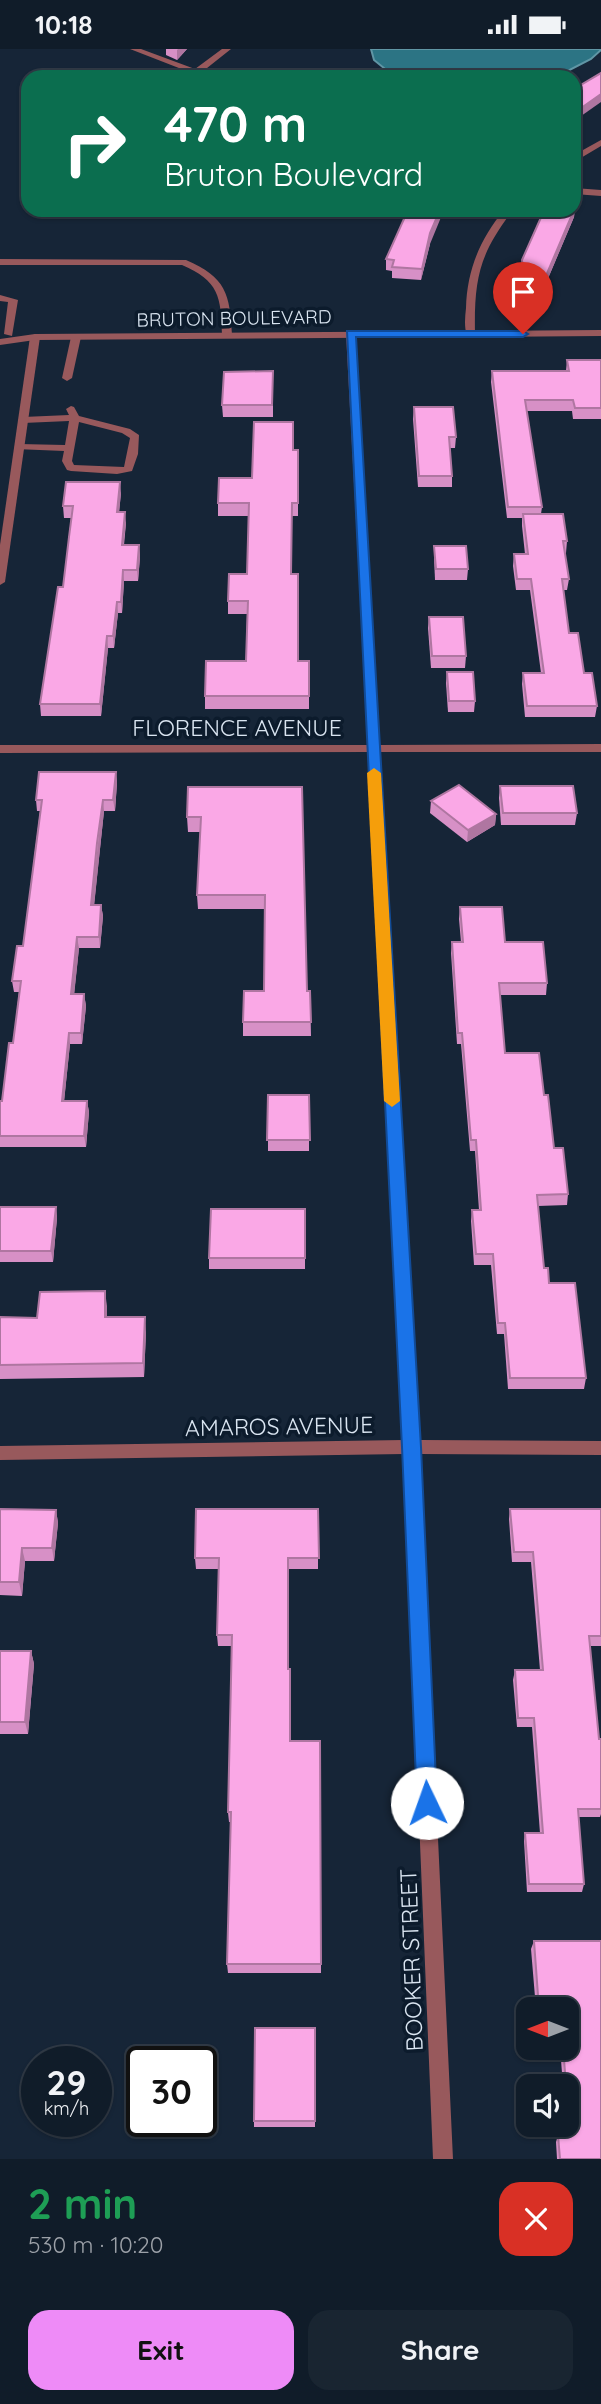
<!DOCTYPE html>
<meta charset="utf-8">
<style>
:root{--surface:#101c29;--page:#192531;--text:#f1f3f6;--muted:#9ca1a8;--line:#303a46;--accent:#ee8bf7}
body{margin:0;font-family:Quicksand,sans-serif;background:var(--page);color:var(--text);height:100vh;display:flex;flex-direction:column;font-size:26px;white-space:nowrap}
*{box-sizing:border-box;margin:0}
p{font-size:23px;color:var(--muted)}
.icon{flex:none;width:38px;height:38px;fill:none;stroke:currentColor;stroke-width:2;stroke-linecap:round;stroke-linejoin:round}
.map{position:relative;height:2110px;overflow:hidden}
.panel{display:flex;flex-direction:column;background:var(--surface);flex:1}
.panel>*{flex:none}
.guide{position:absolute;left:21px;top:21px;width:560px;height:147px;border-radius:21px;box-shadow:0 2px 5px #0004,0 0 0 2px var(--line);background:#0b6e4f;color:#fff;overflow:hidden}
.needle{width:46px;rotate:270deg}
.controls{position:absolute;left:516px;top:1948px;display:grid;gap:14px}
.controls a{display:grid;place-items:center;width:63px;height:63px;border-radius:14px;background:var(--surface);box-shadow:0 2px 5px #0004,0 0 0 2px var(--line);font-size:35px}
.speed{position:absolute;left:21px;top:1997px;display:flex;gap:14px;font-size:35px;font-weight:700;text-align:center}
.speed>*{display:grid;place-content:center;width:91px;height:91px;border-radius:50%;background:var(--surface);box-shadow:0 2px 5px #0004,0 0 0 2px var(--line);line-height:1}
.speed small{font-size:18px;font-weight:400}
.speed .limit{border:4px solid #111;border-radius:10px;background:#fff;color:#111}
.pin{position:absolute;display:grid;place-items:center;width:60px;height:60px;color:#fff;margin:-72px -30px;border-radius:50% 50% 50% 0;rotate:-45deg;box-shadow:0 0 7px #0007}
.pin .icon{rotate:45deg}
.me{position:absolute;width:77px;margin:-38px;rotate:357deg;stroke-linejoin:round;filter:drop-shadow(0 0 5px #0008)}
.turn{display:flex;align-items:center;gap:24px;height:147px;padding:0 28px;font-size:32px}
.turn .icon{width:91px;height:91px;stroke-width:2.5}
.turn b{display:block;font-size:49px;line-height:60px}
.round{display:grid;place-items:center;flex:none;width:74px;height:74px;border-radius:21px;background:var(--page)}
.summary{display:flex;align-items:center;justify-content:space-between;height:119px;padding:0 28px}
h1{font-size:42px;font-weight:800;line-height:52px;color:#1e9e55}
.action{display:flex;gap:14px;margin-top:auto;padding:14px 28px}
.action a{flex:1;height:80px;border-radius:21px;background:var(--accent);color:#111;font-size:28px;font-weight:800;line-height:80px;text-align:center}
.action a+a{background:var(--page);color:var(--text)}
.status{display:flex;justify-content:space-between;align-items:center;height:49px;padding:0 35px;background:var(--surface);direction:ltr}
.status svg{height:19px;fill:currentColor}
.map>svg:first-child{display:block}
.water{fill:#2c7484;stroke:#6096a5;stroke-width:2}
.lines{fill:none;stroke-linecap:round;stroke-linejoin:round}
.service{fill:#98595c;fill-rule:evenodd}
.minor{fill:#98595c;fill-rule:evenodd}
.tertiary{fill:#98595c;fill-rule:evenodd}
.wall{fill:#d790c6}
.shaded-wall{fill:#af76a1}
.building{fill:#faa8e6;stroke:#af76a1;stroke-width:2}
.route{fill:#1a73e8;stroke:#114b97;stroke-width:2}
.slow{fill:#f59e0b}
.labels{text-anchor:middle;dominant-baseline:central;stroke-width:7;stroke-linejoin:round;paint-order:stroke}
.far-street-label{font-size:19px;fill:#dae5f1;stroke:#0c1b2c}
.street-label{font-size:23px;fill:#dae5f1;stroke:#0c1b2c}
</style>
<div class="status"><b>10:18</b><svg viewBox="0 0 49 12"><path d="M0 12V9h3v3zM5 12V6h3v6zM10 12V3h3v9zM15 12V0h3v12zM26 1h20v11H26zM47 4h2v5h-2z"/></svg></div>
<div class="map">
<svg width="601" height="2110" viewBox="0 0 601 2110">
<rect width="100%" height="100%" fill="#162537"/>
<path class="water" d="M371 0H601V1L591 10 556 28H395L374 11Z"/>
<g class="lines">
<g class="service">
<path d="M0 210 186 211C226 228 230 245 232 286L227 289 222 286C221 247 219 232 182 216H0Z"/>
<path d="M0 246 18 251 12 287 4 285 8 253 0 252Z"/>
<path d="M76 285 81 288 72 329 67 332 62 329 71 288Z"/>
<path d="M71 357 74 358 79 367 130 380 139 386 138 405 132 422 117 425 71 422 67 421 62 412 64 402 15 400V396L19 395 65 396 69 372 23 374 18 371 23 368 69 366 66 360ZM79 373 122 384 130 389 124 418 74 416 72 412Z"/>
</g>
<g class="minor">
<path d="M130 0H141L195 20 222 0H231L202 23 213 28H202Z"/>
<path d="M601 91V97L574 113V106Z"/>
<path d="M574 139 601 141V147L574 145Z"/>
<path d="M504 161H513C479 205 474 230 475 285L467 287C464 278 465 268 466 259 467 221 480 190 504 161Z"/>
<path d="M351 282 356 285 379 696 601 695V703H380L420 1391 601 1392V1406L420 1405 453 2110H433L404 1405 0 1411V1397L404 1391 368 703 0 704V696H368L346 285Z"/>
<path d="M35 285 40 288 5 533 0 536V496L30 288Z"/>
</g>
<path class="tertiary" d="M601 281V287L35 291 0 296V290L35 285Z"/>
</g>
<g class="wall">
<path d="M166 0H187L177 11 166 6Z"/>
<path d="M575 158 574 168 527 279 522 221V211Z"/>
<path d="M430 195 421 231 392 229V222L386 221V210Z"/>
<path d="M567 311H601V370H573L572 362H527L542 458 541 465 567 492 566 504H565L569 530 567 541H563L569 584 597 657 595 668H525L522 635 523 624H541L530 541H516L513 517 514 505H525L522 477V469H507L491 333 492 322H566Z"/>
<path d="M273 322V368H223L222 356Z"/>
<path d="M414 358 456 388 455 399H450L452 427V438H418L413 370Z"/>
<path d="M293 401H298V467H292L291 525 298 612H309V660H205V647L246 612 247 565H228V552L247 525 249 467H218V454Z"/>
<path d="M121 444 119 463 126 474 124 496H139L140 508 138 532H124L122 564H118L114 599H108L101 667H41L40 655 63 538 71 469H64L63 457Z"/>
<path d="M434 497 468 520 467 531H435L434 508Z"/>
<path d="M429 568 466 607 465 619H431L428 579Z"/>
<path d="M447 623 475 652 474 663H448L446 634Z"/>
<path d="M116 723 117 734 115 762H104L94 856H101L103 867 100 899H79L74 945H84L86 957 82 995H70L64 1052H87L89 1063 86 1098H0V1052H2L13 994 19 943H14L12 932 23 897 40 762H37L36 751Z"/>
<path d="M500 737 577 764 575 776H501L499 749Z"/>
<path d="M302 738 307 942H310L311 987H243V973L264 942 265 860H198L197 846 200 783H188L187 768Z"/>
<path d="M431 752 496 765 495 776 467 793 430 764Z"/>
<path d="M460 858 505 893 547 934 546 946H500L505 1004 544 1046 554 1099 568 1145 567 1156 538 1157 544 1219 549 1234 586 1329 584 1340H508L504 1285H497L491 1216H474L471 1172 472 1161H479L475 1102H470L461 995H457L451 904 452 893H461L459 870Z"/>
<rect x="268" y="1046" width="41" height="56"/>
<path d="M0 1158H56L57 1169 53 1213H0Z"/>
<path d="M305 1160V1220H209V1209Z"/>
<path d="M107 1257V1268L146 1283 144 1328 0 1330V1268L37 1269Z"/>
<path d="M0 1460 56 1461 58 1474 54 1512H25L22 1547 0 1546Z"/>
<path d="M318 1460V1520H288V1620L290 1692H320L321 1924H228L227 1915 231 1773H229L228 1763 232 1597H218L217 1586 219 1520H196L195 1509Z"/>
<path d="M510 1460H601V1597H590L599 1690H601V1765L600 1768H578L584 1835 582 1843H527L524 1792 525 1784H540L532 1678H517L513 1631 515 1621H540L531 1513H512L509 1470Z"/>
<path d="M0 1602H31L34 1615 28 1685H0Z"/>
<path d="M534 1892H601V2110H557L556 2093 558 2086H567V2037H563L560 1998H567V1960H536L531 1900Z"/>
<path d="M315 1979V2078H254V2072Z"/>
</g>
<g class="shaded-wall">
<path d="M178 0H187L177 11V1Z"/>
<path d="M601 45V53L574 72V64Z"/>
<path d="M575 158 574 168 527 279 528 269Z"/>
<path d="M440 161H444L430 195 421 231 422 220 430 184Z"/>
<path d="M120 433 121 444 118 474 117 463Z"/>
<path d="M125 463 126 474 122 508V496Z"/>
<path d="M139 496 140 508 138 532 137 521Z"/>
<path d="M123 521 124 532 122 564 121 553Z"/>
<path d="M117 553 118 564 114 599 113 587Z"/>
<path d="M107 587 108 599 101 667 100 655Z"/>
<path d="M116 723 117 734 115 762 113 751Z"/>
<path d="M103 751 104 762 93 867 91 856Z"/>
<path d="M496 765 495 776 467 793 468 781Z"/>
<path d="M101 856 103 867 100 899 99 888Z"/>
<path d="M77 888 79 899 73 957 71 945Z"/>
<path d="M84 945 86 957 82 995 81 984Z"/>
<path d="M69 984 70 995 63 1063 62 1052Z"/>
<path d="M87 1052 89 1063 86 1098 84 1087Z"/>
<path d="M56 1158 57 1169 53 1213 51 1202Z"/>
<path d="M105 1242 107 1257V1283L105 1268Z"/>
<path d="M145 1268 146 1283 144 1328 143 1314Z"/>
<path d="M56 1461 58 1474 54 1512 52 1499Z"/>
<path d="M22 1499 25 1512 22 1547 19 1533Z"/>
<path d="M31 1602 34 1615 28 1685 25 1673Z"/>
</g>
<g class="building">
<path d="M142 21 159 28H127Z"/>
<path d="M601 24V45L574 64V40Z"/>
<path d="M408 161H440L430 184 422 220 392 218 394 211 386 210Z"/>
<path d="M559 161H574L528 269 522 211 543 164Z"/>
<path d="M567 311H601V359H575L573 351H525L542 458H508L492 322H569Z"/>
<path d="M273 322 272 356H222L224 323Z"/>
<path d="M414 358H453L456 388H449L452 427H419Z"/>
<path d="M254 373H293V401H298V454H292L291 525H298V612H309V647H205L206 612H246L248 552H228L229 525H247L249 454H218L219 429H252Z"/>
<path d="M66 433H120L117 463H125L122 496H139L137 521H123L121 553H117L113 587H107L100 655H40L58 538H63L69 488 73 457H63Z"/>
<path d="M523 465H563L567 492H563L569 530H562L569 584H578L584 624H592L597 657H527L523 624H544L531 530H517L514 505H528Z"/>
<path d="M434 497H466L468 520H436Z"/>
<path d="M429 568H463L466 607H432Z"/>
<path d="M447 623H473L475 652H449Z"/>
<path d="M39 723H116L113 751H103L97 794 91 856H101L99 888H77L71 945H84L81 984H69L62 1052H87L84 1087H0V1052H2L9 994H13L21 932H12L17 897H23L42 751H36Z"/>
<path d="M459 736 496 765 468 781 431 752Z"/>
<path d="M500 737H573L577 764H503Z"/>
<path d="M188 738H302L307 942H310L311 973H243L244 942H264L265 846H197L201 768H187Z"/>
<path d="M460 858H502L505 893H543L547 934H499L505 1004H539L544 1046H548L554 1099H563L568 1145 537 1146 544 1219H548L549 1234H575L586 1329H510L505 1274H498L493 1205H476L472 1161H481L476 1091H471L462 984H458L452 893H463Z"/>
<path d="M268 1046H309L310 1091H267Z"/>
<path d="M0 1158H56L51 1202H0Z"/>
<path d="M211 1160H305V1209H209Z"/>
<path d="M105 1242V1268H145L143 1314 0 1316V1268L37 1269 40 1243Z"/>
<path d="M0 1460 56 1461 52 1499H22L19 1533H0Z"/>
<path d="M196 1460H318L319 1509H288V1620H290V1692H320L321 1915H227L231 1763H228L232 1586H217L219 1509H195Z"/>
<path d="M510 1460H601V1587H589L599 1690H601V1760H578L584 1835H529L525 1784H543L534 1669H518L515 1621H543L533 1503H514Z"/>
<path d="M0 1602H31L25 1673H0Z"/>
<path d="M534 1892H601V2110H560L558 2086H570L563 1998H567V1960H539Z"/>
<path d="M255 1979H315V2072H254Z"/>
</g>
<path class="route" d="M347 282H523L528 285 523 288H356L421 1398 437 1754 434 1761 427 1764 420 1761 417 1754 402 1398Z"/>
<path class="slow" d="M374 719 381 724 400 1052 392 1058 384 1052 367 724Z"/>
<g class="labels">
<g class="far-street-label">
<text transform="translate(234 269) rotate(-1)">BRUTON BOULEVARD</text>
</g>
<g class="street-label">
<text x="237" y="678">FLORENCE AVENUE</text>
<text transform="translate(279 1377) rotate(-1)">AMAROS AVENUE</text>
<text transform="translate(411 1911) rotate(-92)">BOOKER STREET</text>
</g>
</g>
</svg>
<div class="controls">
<a><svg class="needle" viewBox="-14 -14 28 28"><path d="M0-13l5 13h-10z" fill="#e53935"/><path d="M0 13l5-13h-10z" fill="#9ca1a8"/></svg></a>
<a><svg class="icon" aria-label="sound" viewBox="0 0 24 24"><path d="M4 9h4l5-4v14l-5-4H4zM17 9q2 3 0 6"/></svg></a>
</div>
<div class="speed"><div>29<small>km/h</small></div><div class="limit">30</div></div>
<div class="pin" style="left:523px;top:285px;background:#d93025"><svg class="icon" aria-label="arrive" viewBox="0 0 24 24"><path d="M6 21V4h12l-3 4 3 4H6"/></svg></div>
<svg class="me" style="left:427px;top:1754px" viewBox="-20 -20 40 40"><circle r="19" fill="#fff"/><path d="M0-13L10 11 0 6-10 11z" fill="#1a73e8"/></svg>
<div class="guide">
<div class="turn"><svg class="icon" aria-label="right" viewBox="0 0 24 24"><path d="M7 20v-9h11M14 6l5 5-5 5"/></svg><div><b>470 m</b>Bruton Boulevard</div></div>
</div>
</div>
<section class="panel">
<div class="summary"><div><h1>2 min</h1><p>530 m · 10:20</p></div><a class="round" style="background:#d93025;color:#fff"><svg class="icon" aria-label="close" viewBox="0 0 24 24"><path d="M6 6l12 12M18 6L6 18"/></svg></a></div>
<div class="action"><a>Exit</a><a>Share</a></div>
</section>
